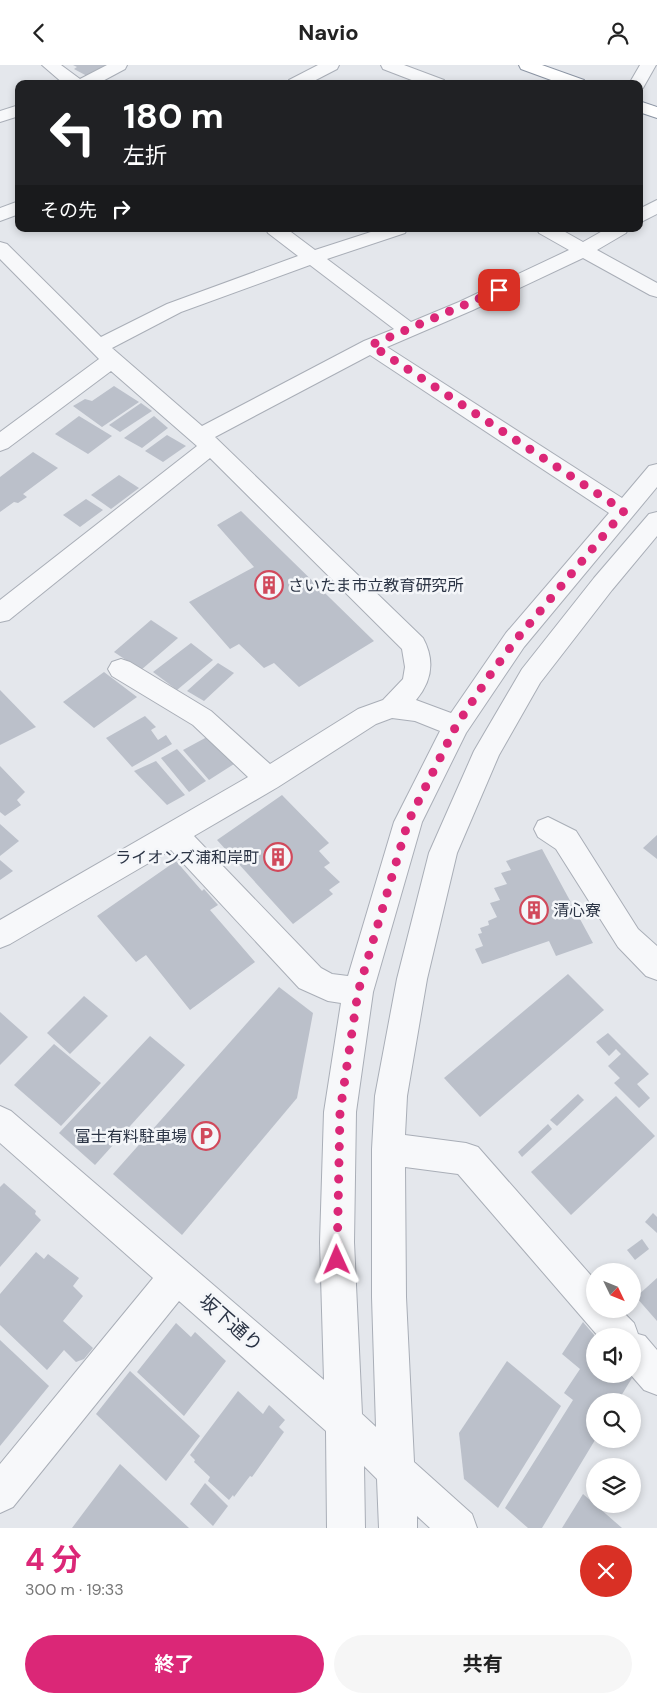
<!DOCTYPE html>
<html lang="ja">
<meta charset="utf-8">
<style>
:root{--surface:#fff;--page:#f6f6f6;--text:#222;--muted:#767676;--accent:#db2777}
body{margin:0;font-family:"DM Sans","Noto Sans JP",sans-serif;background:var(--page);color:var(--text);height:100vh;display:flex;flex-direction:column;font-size:19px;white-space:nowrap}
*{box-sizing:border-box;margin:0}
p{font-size:16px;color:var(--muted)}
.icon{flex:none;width:28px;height:28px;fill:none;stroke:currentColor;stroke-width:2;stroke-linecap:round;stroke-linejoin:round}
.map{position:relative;height:1463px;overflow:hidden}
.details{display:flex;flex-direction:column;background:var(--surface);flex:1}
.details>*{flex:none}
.top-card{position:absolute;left:15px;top:15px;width:628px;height:152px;border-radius:10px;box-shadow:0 2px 8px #0003;background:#202124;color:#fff;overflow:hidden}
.needle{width:32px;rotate:133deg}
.controls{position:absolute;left:586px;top:1198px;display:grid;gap:10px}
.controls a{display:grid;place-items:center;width:55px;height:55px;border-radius:50%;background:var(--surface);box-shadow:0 2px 8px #0003;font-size:25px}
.pin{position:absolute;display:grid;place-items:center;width:42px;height:42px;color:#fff;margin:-21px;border-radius:10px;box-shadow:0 2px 8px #0006}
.me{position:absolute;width:55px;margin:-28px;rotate:359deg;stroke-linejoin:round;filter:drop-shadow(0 0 4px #0008)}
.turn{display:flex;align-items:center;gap:18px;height:105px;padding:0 25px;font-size:22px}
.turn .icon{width:65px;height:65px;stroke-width:2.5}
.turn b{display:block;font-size:35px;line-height:42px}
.then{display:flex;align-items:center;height:48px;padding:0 25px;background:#0003;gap:10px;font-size:19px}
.round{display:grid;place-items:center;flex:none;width:52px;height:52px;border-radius:26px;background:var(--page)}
.headline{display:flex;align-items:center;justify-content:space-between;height:85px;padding:0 25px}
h1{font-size:30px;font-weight:700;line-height:38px;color:var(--accent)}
.button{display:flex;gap:10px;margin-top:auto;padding:10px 25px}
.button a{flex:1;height:58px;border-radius:30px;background:var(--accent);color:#fff;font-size:20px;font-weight:700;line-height:58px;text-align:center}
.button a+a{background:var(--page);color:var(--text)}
header{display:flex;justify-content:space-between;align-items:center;height:65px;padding:0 25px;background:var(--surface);font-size:22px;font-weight:700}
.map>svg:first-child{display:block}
.building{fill:#bbc0ca}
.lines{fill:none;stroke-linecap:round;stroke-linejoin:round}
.minor-casing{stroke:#a9aeb7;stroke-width:2}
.highway-casing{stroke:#8b94a3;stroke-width:2}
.minor{fill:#f7f8fa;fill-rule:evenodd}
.highway{fill:#fff;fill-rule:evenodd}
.route{stroke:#db2777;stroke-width:9;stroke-dasharray:0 16.2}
.labels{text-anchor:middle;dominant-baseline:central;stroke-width:5;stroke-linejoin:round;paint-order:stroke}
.poi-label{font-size:16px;fill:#2b3445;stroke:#f4f6f9;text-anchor:start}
.near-street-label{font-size:19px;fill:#2b3445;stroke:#f4f6f9}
</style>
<header><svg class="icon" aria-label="back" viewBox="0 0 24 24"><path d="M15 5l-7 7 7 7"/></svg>Navio<svg class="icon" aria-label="person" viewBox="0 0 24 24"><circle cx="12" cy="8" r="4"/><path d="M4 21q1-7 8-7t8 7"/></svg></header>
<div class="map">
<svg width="657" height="1463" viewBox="0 0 657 1463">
<rect width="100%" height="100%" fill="#e4e7ec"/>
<g class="building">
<path d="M73 0H104L107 2 87 11 74 4 77 2Z"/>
<path d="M114 321 139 337 102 362 73 341 85 334 92 336Z"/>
<path d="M141 338 152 346 120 367 109 360Z"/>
<path d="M79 351 112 371 88 389 55 369Z"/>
<path d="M154 351 168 363 142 383 124 373Z"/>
<path d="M167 370 186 381 163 397 145 386Z"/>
<path d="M33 387 58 403 23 429 27 432 18 438 14 437 0 447V412Z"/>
<path d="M119 410 139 423 111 444 91 430Z"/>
<path d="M86 434 103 445 80 462 63 450Z"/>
<path d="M241 446 374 576 299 622 274 598 264 603 239 579 230 584 189 537 254 502 217 460Z"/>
<path d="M151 555 178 573 141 605 114 587Z"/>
<path d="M191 578 213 595 177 625 153 607Z"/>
<path d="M218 598 234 608 204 636 187 626Z"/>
<path d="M104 607 137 632 94 663 63 637Z"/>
<path d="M0 625 36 662 0 680Z"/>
<path d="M145 651 156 662 151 665 158 675 166 670 172 679 132 702 106 673Z"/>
<path d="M207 672 234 699 209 715 183 685Z"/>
<path d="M177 684 206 716 189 727 161 693Z"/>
<path d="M156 696 185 730 167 740 134 706Z"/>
<path d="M0 701 25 727 17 735 21 740 5 751 0 747Z"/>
<path d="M282 730 329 778 319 786 330 798 324 802 340 817 329 825 333 829 293 859 217 775Z"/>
<path d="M0 759 19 776 0 791Z"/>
<path d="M657 770V794L643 783Z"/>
<path d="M542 784 593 878 556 891 549 876 482 899 475 884 483 881 478 869 482 868 480 863 489 860 488 856 497 852 490 838 500 835 494 823 507 819 501 808 511 805 506 796Z"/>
<path d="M0 795 13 806 0 815Z"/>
<path d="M176 796 202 826 204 824 218 840 210 845 255 897 190 945 146 890 136 897 97 851Z"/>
<path d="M568 909 604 945 480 1052 444 1013Z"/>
<path d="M279 922 313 948 297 1033 182 1170 113 1109Z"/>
<path d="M84 931 108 951 70 989 47 968Z"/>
<path d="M0 947 28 972 0 1000Z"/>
<path d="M608 968 649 1009 637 1019 650 1033 639 1043 614 1018 620 1013 608 1001 621 989 616 984 609 991 596 977Z"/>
<path d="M150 971 185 1000 95 1100 59 1068Z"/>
<path d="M54 979 101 1018 61 1061 14 1020Z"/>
<path d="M578 1029 584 1035 557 1061 550 1055Z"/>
<path d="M616 1031 655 1071 571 1150 531 1107Z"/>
<path d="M548 1059 552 1064 522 1092 518 1087Z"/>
<path d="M4 1118 36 1146 35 1149 41 1155 0 1202V1122Z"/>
<path d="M653 1148 657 1152V1168L645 1157Z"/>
<path d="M642 1174 649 1184 635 1195 627 1185Z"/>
<path d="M36 1187 44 1194 48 1189 79 1213 73 1221 83 1231 63 1256 93 1283 84 1294 76 1297 64 1285 47 1305 0 1260V1229Z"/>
<path d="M657 1213V1256L636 1232Z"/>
<path d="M583 1257 595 1271V1309H628L632 1313 618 1336H595V1375L542 1463H528L505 1443 573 1335 564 1328 580 1304 562 1289Z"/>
<path d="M176 1258 191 1272 195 1267 226 1296 184 1351 137 1307Z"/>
<path d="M0 1275 49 1321 0 1381Z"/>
<path d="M507 1296 561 1341 498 1443 464 1414 459 1368Z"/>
<path d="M130 1306 200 1371 166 1416 96 1349Z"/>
<path d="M238 1326 263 1349 269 1340 285 1355 279 1362 284 1367 252 1412 250 1411 234 1432 233 1430 229 1435 208 1416 210 1412 194 1397 195 1395 190 1390Z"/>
<path d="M120 1399 189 1463H72Z"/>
<path d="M205 1418 228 1441 213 1461 190 1439Z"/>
<path d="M583 1429 622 1463H562Z"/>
</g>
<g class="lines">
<defs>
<g id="minor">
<path d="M42 0H61L80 14 107 0H127L125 4 97 19H64Z"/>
<path d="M318 0H339L337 4 308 19H287L289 15Z"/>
<path d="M381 0H404L444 15 446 19H422L383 4Z"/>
<path d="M640 0H656L643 23 639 24V19H629Z"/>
<path d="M19 40V51L0 57V46Z"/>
<path d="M657 135V149L639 158V144Z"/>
<path d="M19 136V149L0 156V143Z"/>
<path d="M266 164H287L315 185 380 164H407L405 168 327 194 411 257 459 237 569 185 539 168 537 164H560L583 177 606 164H628L626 168 597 185 657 218V232L650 230 583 193 473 245 387 282 622 433 649 401 657 399V422L524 582 466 668 422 757 373 927 356 1047 354 1177 362 1349 376 1362 372 1232V1084L375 1031 397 914 429 788 474 686 522 604 594 513 649 449 657 447V471L612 525 540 618 499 690 457 788 427 914 407 1031 405 1070 466 1078 478 1082 595 1215V1244H620L634 1258 638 1269 645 1271 657 1285V1330L644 1325 630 1309H632V1271H598L458 1109 405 1102 406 1232 414 1397 472 1449 477 1463H430L417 1451V1463H379L377 1414 364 1401 365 1463H327L326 1366 179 1236 13 1442 0 1448V1399L153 1213 0 1078V1041L11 1046 324 1315 320 1177 324 1047 341 938 328 936 299 923 171 785 10 879 0 883V855L248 712 193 660 112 611 108 604 112 597 121 594 130 597 211 646 270 699 358 644 383 635 403 614 405 602 402 584 210 393 9 555 0 557V535L197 381 111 306 8 383 0 386V367L99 294 0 194V177L7 179 101 272 167 239 298 191 268 168ZM310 200 394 264 364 276 202 361 112 283 181 247ZM370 290 609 448 506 568 451 648 416 635C432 616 435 595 423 573L215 372ZM392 653 415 656 440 666 394 757 348 911 332 909 321 903 194 771 278 722 376 659Z"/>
<path d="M548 752 576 766 638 864 657 881V915L646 911 618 882 556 784 538 772 534 764 538 756Z"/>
</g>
<g id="highway">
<path d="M519 0H542L584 15 586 19H562L521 4Z"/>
<path d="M639 36 657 42V53L639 47Z"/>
</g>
</defs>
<use href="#minor" class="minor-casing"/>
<use href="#highway" class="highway-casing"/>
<use href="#minor" class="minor"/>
<use href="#highway" class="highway"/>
</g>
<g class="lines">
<path class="route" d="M337 1195 340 1047 358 927 408 757 456 661 490 610 515 576 624 446 371 280 499 225"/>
</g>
<defs>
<symbol id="building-ring" viewBox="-11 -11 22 22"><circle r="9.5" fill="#f4f6f9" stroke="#d1495b" stroke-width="1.5"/><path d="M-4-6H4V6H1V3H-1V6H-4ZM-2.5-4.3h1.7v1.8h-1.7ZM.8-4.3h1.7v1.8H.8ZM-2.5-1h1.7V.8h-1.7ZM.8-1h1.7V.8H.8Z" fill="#d1495b"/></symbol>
<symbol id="parking-ring" viewBox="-11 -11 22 22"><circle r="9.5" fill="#f4f6f9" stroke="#d1495b" stroke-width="1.5"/><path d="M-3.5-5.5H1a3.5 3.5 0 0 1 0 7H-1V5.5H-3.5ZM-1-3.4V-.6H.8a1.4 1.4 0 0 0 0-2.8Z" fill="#d1495b"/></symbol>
</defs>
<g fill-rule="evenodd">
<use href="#building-ring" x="253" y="504" width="32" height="32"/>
<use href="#building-ring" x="262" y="776" width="32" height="32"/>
<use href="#building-ring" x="518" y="829" width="32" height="32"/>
<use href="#parking-ring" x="190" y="1055" width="32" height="32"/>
</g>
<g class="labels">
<g class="poi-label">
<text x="288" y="520">さいたま市立教育研究所</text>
<text x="259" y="792" text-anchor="end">ライオンズ浦和岸町</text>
<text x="553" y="845">清心寮</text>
<text x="187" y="1071" text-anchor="end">富士有料駐車場</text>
</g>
<g class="near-street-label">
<text transform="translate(231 1258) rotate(41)">坂下通り</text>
</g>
</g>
</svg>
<div class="controls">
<a><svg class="needle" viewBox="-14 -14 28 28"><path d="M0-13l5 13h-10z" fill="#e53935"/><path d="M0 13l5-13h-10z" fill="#767676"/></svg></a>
<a><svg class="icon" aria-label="sound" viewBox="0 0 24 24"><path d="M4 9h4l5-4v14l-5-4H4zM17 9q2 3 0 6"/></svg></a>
<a><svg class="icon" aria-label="search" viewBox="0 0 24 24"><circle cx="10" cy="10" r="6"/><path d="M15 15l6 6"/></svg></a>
<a><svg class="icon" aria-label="layers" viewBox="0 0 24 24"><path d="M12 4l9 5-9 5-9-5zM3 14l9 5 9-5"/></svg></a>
</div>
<div class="pin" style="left:499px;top:225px;background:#d93025"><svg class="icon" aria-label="arrive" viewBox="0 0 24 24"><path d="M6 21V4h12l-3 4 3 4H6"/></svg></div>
<svg class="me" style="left:337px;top:1195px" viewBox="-20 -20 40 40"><path d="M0-17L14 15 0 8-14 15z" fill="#db2777" stroke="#fff" stroke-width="4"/></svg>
<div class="top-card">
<div class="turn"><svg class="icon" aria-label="left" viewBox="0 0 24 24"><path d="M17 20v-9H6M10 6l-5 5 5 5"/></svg><div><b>180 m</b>左折</div></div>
<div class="then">その先<svg class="icon" aria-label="right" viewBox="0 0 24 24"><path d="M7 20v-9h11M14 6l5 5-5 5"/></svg></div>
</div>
</div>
<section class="details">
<div class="headline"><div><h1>4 分</h1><p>300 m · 19:33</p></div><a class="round" style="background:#d93025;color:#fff"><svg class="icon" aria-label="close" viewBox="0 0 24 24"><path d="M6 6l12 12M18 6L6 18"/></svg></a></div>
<div class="button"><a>終了</a><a>共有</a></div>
</section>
